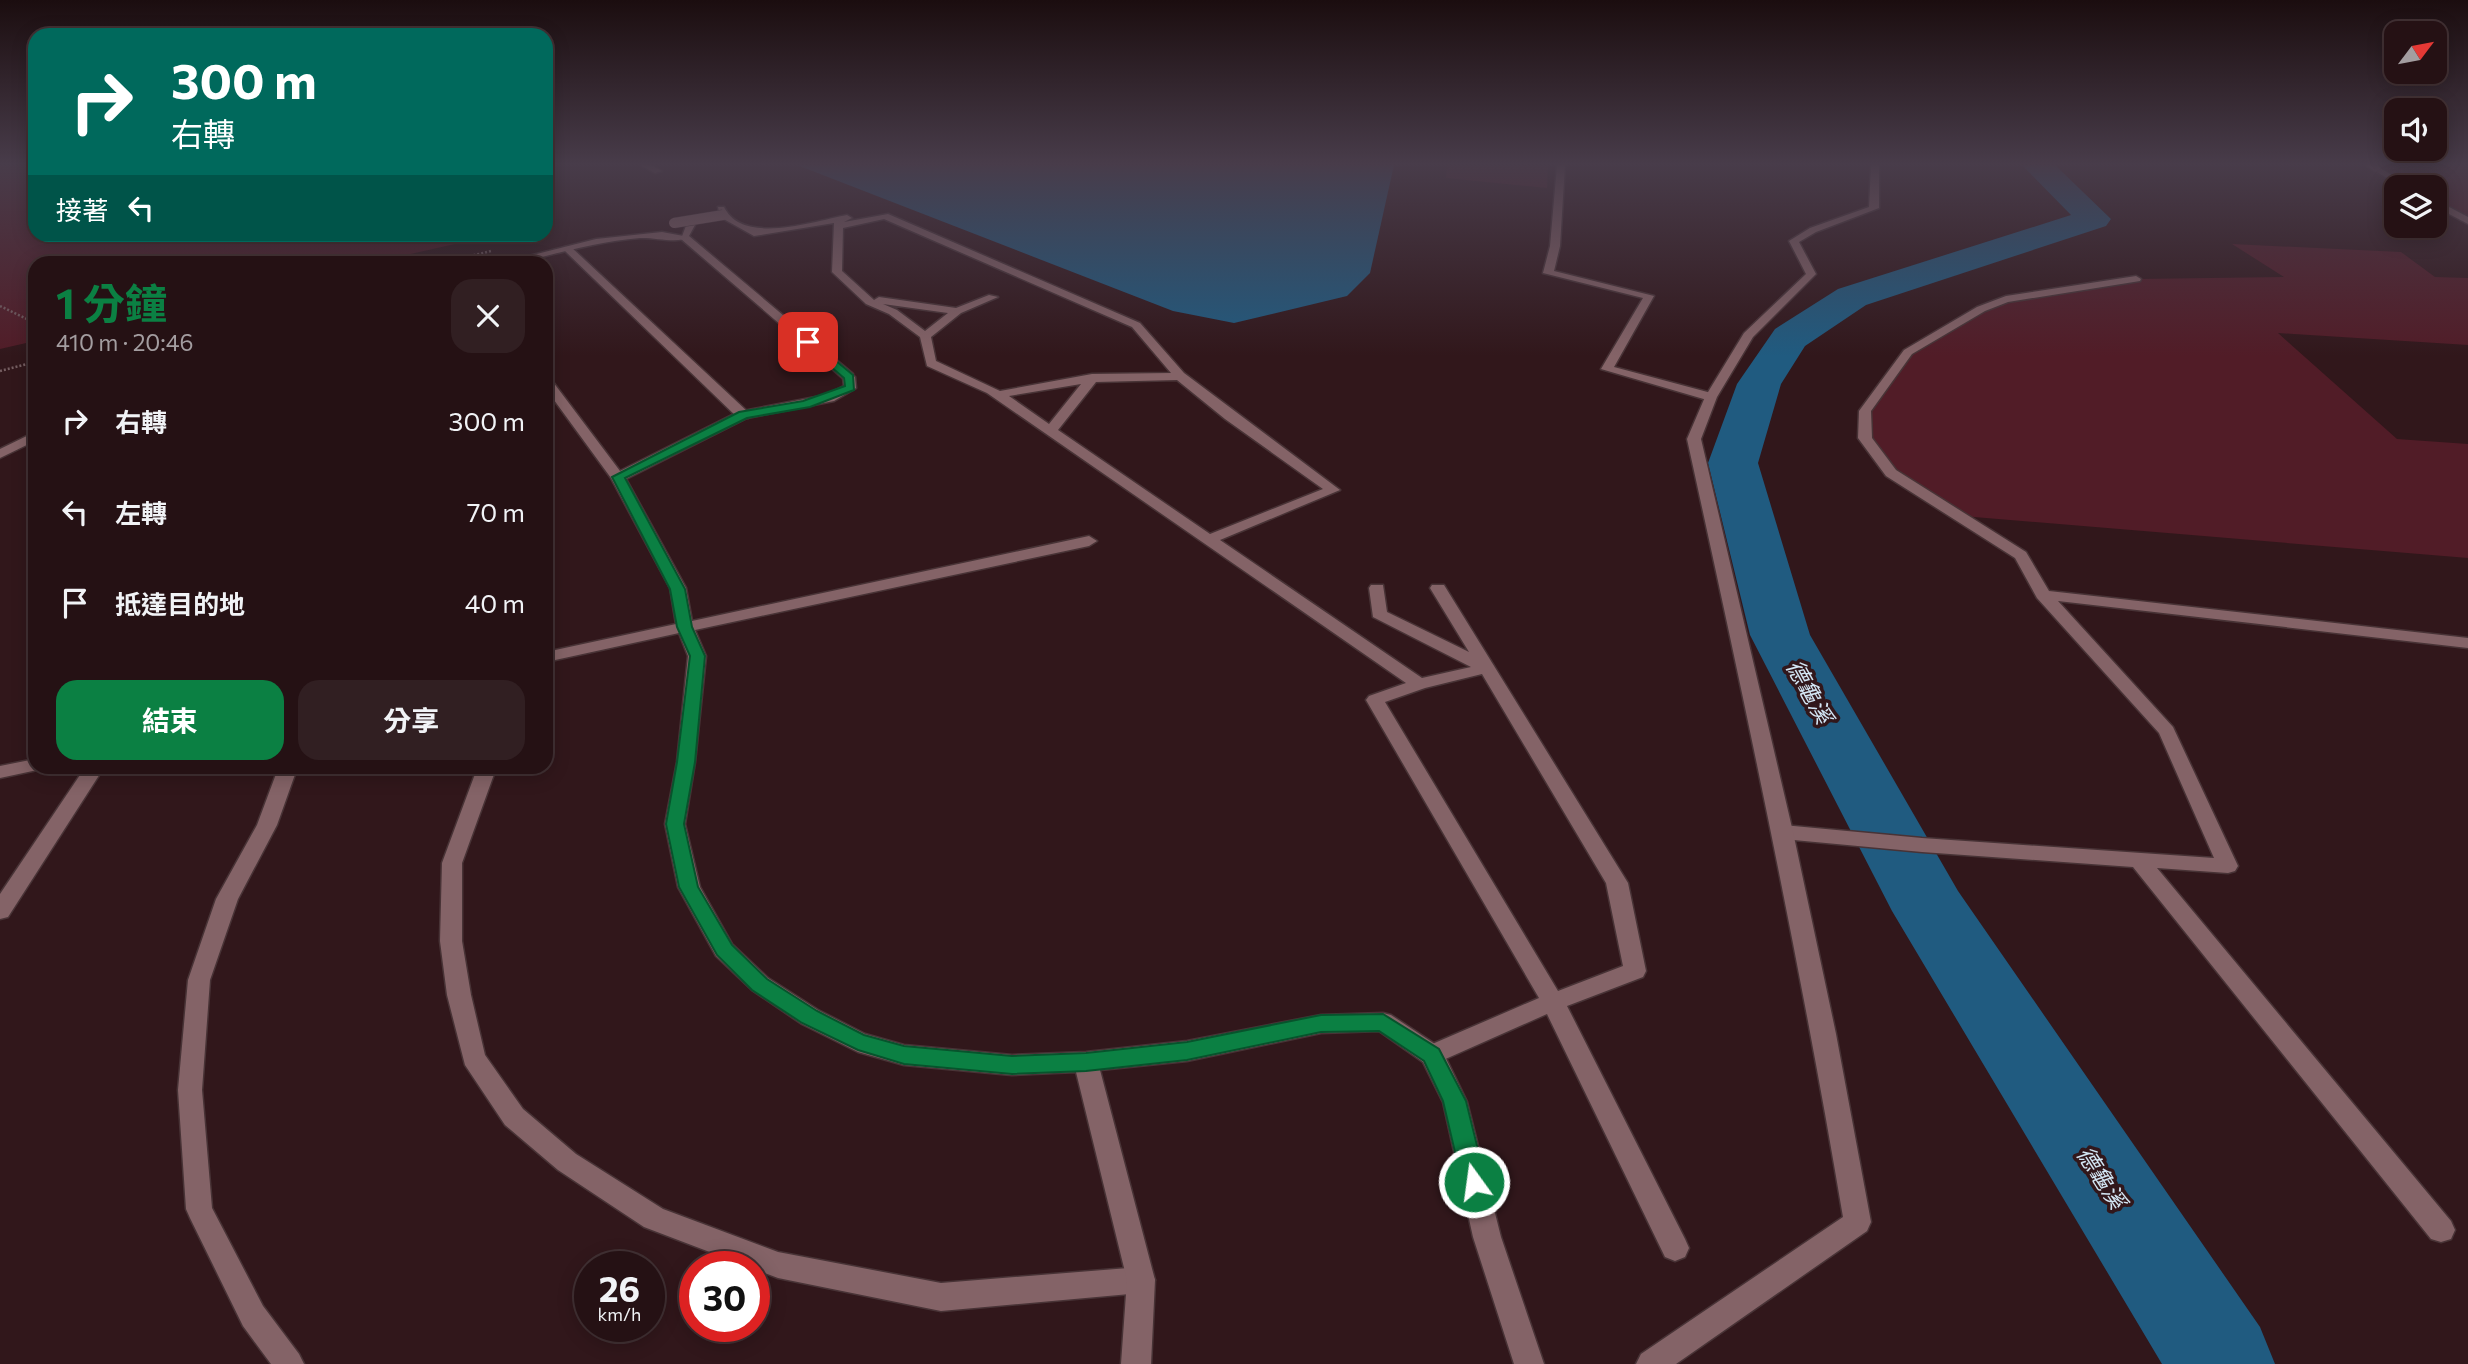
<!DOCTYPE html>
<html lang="zh-TW">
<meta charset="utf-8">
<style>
:root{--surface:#251114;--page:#311f22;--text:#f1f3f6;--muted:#a39da0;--line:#423134;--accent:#0b8043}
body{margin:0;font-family:Commissioner,"Noto Sans TC",sans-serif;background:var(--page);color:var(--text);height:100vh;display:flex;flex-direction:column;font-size:26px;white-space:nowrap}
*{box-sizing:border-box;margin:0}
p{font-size:23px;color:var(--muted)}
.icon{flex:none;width:38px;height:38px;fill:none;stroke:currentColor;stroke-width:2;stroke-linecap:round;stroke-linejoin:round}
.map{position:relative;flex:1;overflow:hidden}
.side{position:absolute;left:28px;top:256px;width:525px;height:518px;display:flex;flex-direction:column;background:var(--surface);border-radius:21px;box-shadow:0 4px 18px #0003,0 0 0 2px var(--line)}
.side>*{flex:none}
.top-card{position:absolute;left:28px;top:28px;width:525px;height:214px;border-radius:21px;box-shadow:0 4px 18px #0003,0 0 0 2px var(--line);background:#00695c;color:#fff;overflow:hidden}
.needle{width:46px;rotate:58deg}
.tools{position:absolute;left:2384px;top:21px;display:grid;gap:14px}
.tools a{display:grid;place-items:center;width:63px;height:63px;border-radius:14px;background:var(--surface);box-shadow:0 4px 18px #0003,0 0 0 2px var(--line);font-size:35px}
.speed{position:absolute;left:574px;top:1251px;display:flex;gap:14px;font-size:35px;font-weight:700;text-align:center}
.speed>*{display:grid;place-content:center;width:91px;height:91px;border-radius:50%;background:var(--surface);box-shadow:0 4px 18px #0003,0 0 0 2px var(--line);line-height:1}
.speed small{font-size:18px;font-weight:400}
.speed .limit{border:10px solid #d22;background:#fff;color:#111}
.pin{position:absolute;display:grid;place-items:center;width:60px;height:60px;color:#fff;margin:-30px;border-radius:14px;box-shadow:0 4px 10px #0006}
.me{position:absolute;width:77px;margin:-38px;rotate:346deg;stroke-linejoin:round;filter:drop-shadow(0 0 5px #0008)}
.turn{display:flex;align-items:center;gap:24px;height:147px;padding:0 28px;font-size:32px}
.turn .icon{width:91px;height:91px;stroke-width:2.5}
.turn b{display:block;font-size:49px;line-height:60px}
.then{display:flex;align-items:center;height:66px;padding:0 28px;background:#0003;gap:14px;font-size:26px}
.round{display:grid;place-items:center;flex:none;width:74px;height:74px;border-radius:21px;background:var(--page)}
.head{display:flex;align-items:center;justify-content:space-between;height:119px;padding:0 28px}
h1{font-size:42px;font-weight:700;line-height:52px;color:var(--accent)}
.cta{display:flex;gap:14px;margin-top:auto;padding:14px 28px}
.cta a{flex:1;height:80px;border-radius:21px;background:var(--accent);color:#fff;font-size:28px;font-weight:700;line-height:80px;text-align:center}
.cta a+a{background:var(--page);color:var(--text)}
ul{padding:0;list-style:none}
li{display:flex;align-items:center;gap:21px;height:91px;padding:0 28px}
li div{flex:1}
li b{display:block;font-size:26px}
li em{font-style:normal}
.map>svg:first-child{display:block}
.green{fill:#511c27}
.water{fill:#205b80}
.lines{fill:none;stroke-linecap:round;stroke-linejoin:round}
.river{fill:#205b80;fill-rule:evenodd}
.lane-casing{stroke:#483336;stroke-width:3}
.street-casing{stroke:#483336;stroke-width:3}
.path{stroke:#755e61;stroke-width:2.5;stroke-dasharray:2 2;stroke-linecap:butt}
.lane{fill:#846367;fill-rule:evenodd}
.street{fill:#846367;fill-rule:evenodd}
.lane-bridge-casing{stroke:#483336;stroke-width:11;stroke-linecap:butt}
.lane-bridge{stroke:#846367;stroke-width:10}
.route{fill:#0b8043;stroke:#07532c;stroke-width:2}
.labels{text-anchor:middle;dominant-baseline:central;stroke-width:7;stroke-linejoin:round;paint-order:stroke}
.water-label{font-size:23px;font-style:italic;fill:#d4e7f5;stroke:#31171b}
</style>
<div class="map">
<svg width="2468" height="1364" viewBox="0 0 2468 1364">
<rect width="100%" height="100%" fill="#31171b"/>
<g class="green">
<path d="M0 165H35V234L495 235 375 262H35V341L0 349Z"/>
<path d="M1447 165H1548L1547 188 1446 178Z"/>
<path d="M2369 165H2468V221L2434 202V187H2408Z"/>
<path d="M2232 244 2401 252 2435 277 2468 278V345L2278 333 2397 439 2468 444V558L1962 516 1891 473 1865 438V411L1908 352 2006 299 2136 279 2284 277Z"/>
</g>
<path class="water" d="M797 165H1394L1370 273 1347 296 1234 323 1173 311Z"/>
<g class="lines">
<path class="river" d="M2022 165H2055L2111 219 2106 226 1866 305 1805 346 1781 384 1758 463 1810 635 1958 891 2260 1327 2275 1364H2162L1892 911 1750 635 1708 463 1737 384 1775 329 1838 289 2071 215Z"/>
<defs>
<g id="lane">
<path d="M640 165H651L662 171 655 173Z"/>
<path d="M1557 165H1565L1560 246 1554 271 1654 296 1614 367 1715 394V400H1707L1601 369 1643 298 1543 273 1550 246Z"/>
<path d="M2365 165H2375L2412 187H2402Z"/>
<path d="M2434 199 2468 217V224L2434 206Z"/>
<path d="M718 207H724C743 246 814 221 847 215L852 218 844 222 888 214 1140 323 1184 373 1340 490 1220 540 1422 678 1471 667 1373 617 1369 588 1371 585H1383L1387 612 1469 652 1430 588 1432 585H1444L1628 883 1646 971 1643 977 1567 1006 1685 1239 1689 1248 1685 1257 1675 1261 1665 1257 1547 1014 1432 1065 1423 1062 1420 1055 1423 1048 1539 998 1366 700 1369 696 1406 683 987 393 927 366 920 337 889 314 866 304 832 272 834 223 754 236 720 217ZM884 219 1132 327 1171 373 1092 374 1000 391 936 361 931 337 961 313 998 297 989 295 956 308 879 297 874 300 842 271 843 228ZM883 304 948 313 925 331 897 310ZM1177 380 1225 419 1323 489 1210 534 1058 430 1096 382ZM1081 384 1049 424 1009 396ZM1482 674 1606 883 1623 966 1558 991 1385 702 1425 688Z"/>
<path d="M687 223 695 225 689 236 853 374V380H845L681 239Z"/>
<path d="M565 247H571L748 412V418H738L565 251Z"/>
<path d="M2136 276 2141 279 2140 281 2008 302 1985 311 1912 354 1871 411 1872 438 1896 470 2026 552 2049 591 2468 638V648L2058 601 2173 727 2238 866 2235 871 2228 873 2157 868 2451 1221 2455 1230 2451 1239 2441 1242 2431 1239 2133 867 1922 852 1783 839 1776 837 1773 832 1776 827 1783 825 1922 838 2214 858 2159 733 2037 598 2015 558 1886 476 1858 438 1859 411 1904 350 1977 307 2006 296Z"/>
<path d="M86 766H105L8 917 0 919V894Z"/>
<path d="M279 766H298L277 825 238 899 210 980 202 1090 212 1208 263 1306 299 1354 304 1364H271L243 1326 190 1218 186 1209 178 1090 188 980 216 899 257 825Z"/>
<path d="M478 766H497L462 863V941L471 995 485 1055 523 1109 576 1154 663 1209 778 1252 941 1283 1141 1267 1151 1271 1155 1280 1151 1289 1141 1293 941 1311 778 1278 644 1227 558 1170 505 1125 465 1065 447 995 440 941 442 863Z"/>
</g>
<g id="street">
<path d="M1871 165H1879V208L1816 232 1799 242 1816 274 1753 337 1717 397 1701 439 1793 832 1836 1034 1871 1222 1867 1231 1676 1364H1636L1641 1354 1843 1217C1799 956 1744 698 1687 439L1705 397 1744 333 1806 274 1789 241 1810 228 1869 207Z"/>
<path d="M662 232 689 237C678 244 654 237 640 238 600 241 560 253 521 262H505L596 239Z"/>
<path d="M849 373 855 377 856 388 834 401 747 418 626 479 686 588 692 621 1089 536 1097 541 1089 546 695 630 706 656 695 762 685 824 700 887 732 944 768 978 818 1010 865 1034 904 1045 1012 1055 1086 1052 1187 1041 1321 1015 1383 1013 1391 1015 1441 1048 1467 1102 1501 1237 1544 1364H1514L1473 1237 1443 1102 1423 1062 1379 1031 1321 1033 1187 1061 1100 1070 1155 1280 1151 1364H1121L1127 1280 1076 1072 1012 1075 904 1065 858 1052 802 1024 752 990 716 956 678 887 665 824 677 762 688 656 679 633 546 662V652L676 624 670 588 611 478 546 389V377L550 378 620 471 738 412 826 395 844 386 843 377Z"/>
<path d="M35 432V441L0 458V449Z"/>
<path d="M35 759V766H44L42 769 0 778V766Z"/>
</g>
</defs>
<use href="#lane" class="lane-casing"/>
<use href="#street" class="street-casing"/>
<g class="path">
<path d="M454 260 491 251"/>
<path d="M444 262H459"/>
<path d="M0 306 35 323"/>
<path d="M0 371 35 362"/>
</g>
<use href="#lane" class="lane"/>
<use href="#street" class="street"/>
<defs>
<path id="lane-bridge" d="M674 223 723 215"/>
</defs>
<use href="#lane-bridge" class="lane-bridge-casing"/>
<use href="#lane-bridge" class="lane-bridge"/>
</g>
<linearGradient id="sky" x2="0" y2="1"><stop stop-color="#1b0d0f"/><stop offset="0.46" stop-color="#483c4a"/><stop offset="1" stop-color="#483c4a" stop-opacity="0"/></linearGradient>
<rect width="2468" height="356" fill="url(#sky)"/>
<path class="route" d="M804 340H811L853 375 854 390 810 407 747 418 625 478 685 589 692 627 705 656 695 762 684 824 698 887 732 945 767 979 817 1011 864 1035 904 1046 1012 1056 1086 1053 1187 1042 1321 1015 1383 1014 1439 1049 1466 1101 1486 1182 1483 1190 1474 1193 1466 1190 1462 1182 1443 1101 1424 1061 1379 1031 1321 1032 1187 1060 1086 1071 1012 1074 904 1064 858 1050 802 1023 752 990 717 955 679 887 666 824 677 762 690 656 677 627 670 589 612 477 739 412 803 401 845 386 844 378 804 344Z"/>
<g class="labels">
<g class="water-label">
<text transform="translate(1810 691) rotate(61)">德龜溪</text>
<text transform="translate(2102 1177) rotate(57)">德龜溪</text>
</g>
</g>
</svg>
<div class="tools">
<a><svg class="needle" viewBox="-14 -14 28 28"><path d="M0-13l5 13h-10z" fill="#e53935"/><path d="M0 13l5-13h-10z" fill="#a39da0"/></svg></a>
<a><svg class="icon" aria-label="sound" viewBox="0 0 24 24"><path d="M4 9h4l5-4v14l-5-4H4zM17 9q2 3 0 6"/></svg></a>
<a><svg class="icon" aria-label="layers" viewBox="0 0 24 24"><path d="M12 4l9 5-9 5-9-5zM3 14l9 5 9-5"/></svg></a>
</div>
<div class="speed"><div>26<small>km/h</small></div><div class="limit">30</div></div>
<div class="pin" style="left:808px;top:342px;background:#d93025"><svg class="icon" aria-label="arrive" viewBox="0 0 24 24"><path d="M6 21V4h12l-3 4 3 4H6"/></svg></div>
<svg class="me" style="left:1474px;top:1182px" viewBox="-20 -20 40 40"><circle r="17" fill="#0b8043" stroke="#fff" stroke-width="3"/><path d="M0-11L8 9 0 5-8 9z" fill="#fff"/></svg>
<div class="top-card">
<div class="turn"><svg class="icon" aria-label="right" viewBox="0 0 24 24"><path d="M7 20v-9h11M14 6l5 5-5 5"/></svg><div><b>300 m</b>右轉</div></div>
<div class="then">接著<svg class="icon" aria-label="left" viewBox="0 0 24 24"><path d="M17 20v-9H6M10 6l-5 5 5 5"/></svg></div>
</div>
<section class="side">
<div class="head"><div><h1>1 分鐘</h1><p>410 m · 20:46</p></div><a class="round"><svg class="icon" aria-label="close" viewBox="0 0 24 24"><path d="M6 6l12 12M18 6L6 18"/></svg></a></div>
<ul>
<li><svg class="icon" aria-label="right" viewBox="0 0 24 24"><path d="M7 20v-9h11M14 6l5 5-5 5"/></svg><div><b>右轉</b></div><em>300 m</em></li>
<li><svg class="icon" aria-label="left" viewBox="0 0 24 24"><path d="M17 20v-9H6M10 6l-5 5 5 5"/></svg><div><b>左轉</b></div><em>70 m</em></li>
<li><svg class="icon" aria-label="arrive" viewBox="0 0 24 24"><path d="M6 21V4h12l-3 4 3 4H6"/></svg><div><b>抵達目的地</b></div><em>40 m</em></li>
</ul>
<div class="cta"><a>結束</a><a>分享</a></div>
</section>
</div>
